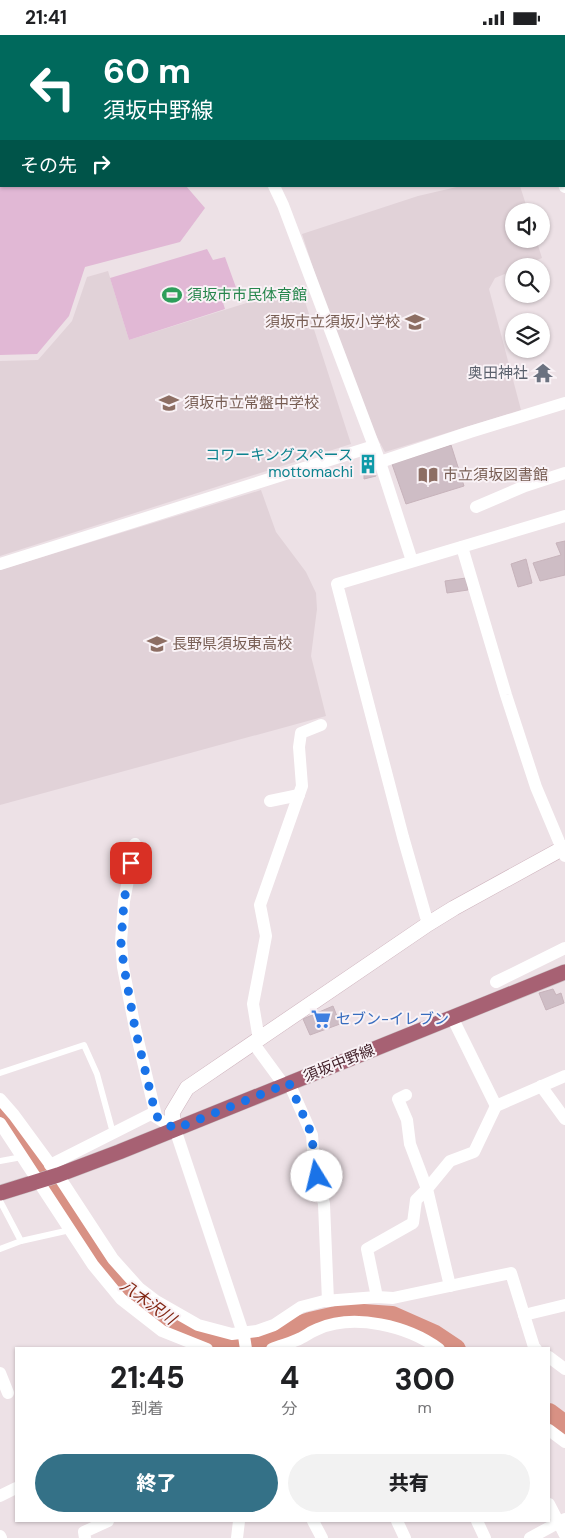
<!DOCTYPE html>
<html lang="ja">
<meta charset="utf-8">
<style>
:root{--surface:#fff;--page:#f2f2f2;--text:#202124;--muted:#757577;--accent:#347187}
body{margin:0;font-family:"DM Sans","Noto Sans JP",sans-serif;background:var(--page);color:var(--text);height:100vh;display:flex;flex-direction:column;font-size:19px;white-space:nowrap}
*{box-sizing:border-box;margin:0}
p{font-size:16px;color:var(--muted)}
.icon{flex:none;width:28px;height:28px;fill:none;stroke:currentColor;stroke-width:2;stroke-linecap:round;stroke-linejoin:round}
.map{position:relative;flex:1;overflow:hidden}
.drawer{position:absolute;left:15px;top:1312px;width:535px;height:175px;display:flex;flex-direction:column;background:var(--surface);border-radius:0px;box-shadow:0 1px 4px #0004}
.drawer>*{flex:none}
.guide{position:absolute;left:0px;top:0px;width:565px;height:152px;box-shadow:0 1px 4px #0004;background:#00695c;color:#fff;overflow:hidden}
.fabs{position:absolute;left:505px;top:168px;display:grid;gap:10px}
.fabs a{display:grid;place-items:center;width:45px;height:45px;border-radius:50%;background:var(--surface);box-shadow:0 1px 4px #0004;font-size:25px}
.pin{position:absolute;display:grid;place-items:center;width:42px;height:42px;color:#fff;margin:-21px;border-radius:10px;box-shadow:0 2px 8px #0006}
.me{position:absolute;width:55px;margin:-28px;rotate:351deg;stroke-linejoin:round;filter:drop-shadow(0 0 4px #0008)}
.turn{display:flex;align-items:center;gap:18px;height:105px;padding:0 20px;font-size:22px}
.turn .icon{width:65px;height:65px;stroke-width:2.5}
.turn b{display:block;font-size:35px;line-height:42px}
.then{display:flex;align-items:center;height:48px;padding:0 20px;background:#0003;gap:10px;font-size:19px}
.eta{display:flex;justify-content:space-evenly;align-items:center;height:85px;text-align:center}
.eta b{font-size:30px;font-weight:800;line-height:35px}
.cta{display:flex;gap:10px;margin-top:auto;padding:10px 20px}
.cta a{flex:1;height:58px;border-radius:30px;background:var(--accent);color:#fff;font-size:20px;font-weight:800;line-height:58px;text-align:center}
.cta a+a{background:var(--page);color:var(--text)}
.status{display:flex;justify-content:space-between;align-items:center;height:35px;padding:0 25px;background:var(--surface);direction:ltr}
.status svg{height:14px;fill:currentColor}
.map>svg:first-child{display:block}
.built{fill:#e1d2d8}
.green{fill:#e1b8d5}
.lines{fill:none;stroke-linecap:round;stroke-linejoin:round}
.river{stroke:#d89184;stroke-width:20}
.building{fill:#cebdc5;stroke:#c7b3bb}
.secondary-casing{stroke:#ceb3bd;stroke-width:16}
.primary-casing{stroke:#cac0c3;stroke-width:16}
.lane{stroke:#fff;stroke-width:6}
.street{stroke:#fff;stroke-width:12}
.secondary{stroke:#fff;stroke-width:15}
.primary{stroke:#a76173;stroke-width:15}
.route{stroke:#1a73e8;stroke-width:9;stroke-dasharray:0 16.2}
.labels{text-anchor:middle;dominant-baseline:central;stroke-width:4;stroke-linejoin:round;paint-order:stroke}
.leisure-label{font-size:15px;fill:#27864d;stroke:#f9f2f6;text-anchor:start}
.education-label{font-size:15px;fill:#785e54;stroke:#f9f2f6;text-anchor:start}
.worship-label{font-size:15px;fill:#5b616d;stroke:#f9f2f6;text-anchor:end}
.culture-label{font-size:15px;fill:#0d838f;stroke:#f9f2f6;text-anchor:end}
.shop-label{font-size:15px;fill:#366cbe;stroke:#f9f2f6;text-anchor:start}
.street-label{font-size:15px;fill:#401f28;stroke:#f9f2f6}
.water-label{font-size:16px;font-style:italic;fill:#822613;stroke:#f9f2f6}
</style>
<div class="status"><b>21:41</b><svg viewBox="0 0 49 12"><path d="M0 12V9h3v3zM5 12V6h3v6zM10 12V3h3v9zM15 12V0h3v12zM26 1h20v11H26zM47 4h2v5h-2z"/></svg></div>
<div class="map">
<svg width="565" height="1503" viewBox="0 0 565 1503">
<rect width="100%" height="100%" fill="#ede1e6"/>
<g class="built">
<path d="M461 151H520L528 176H514V204H536L542 223 522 231H514V235L495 243 489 254 521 375 385 417 371 391 318 248 302 199 418 161Z"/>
<path d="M108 236 129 305 300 251 351 409 0 521V326L38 325 72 286 87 242Z"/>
<path d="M261 455 276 497 306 537 316 558 317 574 311 621 326 681 0 770V535Z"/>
</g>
<g class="green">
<path d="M0 0 97 1H1V151H186L205 173 180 207 85 232 69 281 37 319 0 320Z"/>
<path d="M207 214 213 225 225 222 238 258 221 261 225 274 129 305 110 243Z"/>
</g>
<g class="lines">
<g class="river">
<path d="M0 1077 6 1084 97 1219 117 1246 137 1264 159 1280 196 1299 227 1309 261 1304 310 1287 349 1278 392 1281 435 1300 456 1314"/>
<path d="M549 1378 565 1390"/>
</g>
</g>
<g class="building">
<path d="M213 0H282L281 1Z"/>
<path d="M451 410 464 451 406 469 392 429Z"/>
<path d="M364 417H367L376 441 364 444Z"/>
<path d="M565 506V540L540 546 533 528 561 520 556 508Z"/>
<path d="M526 524 532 548 518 552 511 529Z"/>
<path d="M466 543 468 555 447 558 445 546Z"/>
<path d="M553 954 556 960 561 958 564 968 546 975 539 958Z"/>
<path d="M333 971 340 989 310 1000 303 984Z"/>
</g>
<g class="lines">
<defs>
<path id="secondary" d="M175 1094 172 1078 187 1053 428 889 454 873 565 812"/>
<path id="primary" d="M0 1158 58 1140 119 1117 565 937"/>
</defs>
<use href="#secondary" class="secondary-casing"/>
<use href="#primary" class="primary-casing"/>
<g class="lane">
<path d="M0 1038 84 1010 97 1039 113 1098"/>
<path d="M0 1126 22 1122"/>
<path d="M0 1166 21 1206 70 1195"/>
<path d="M0 1214 21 1206"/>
</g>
<g class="street">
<path d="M112 0 113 1"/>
<path d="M355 1 357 0"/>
<path d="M564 149 565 152"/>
<path d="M274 151 283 170 380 427 412 526"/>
<path d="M380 427 470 397 565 368"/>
<path d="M476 472 525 451 565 438"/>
<path d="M462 512 506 660 536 752 565 821"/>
<path d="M0 529 374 411"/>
<path d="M270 766 299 760"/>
<path d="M135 809 124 866 121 907 123 932 135 993 156 1081"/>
<path d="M428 889 403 802 337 549 565 481"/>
<path d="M496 947 565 913"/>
<path d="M452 982 496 1071"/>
<path d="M259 1005 253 969 266 901 260 870 302 751 299 712 301 698 321 690"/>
<path d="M254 1009 284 1050"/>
<path d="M289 1048 312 1100 314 1127 324 1169 328 1266"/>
<path d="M541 1051 565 1084"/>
<path d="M0 1064 14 1080 58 1140 113 1224 139 1253 156 1266 198 1290 232 1299 257 1296 274 1290 301 1272 324 1266 377 1262 393 1263 511 1238 534 1312 536 1314"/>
<path d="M0 1088 93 1230 121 1264 162 1296 207 1314"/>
<path d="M50 1130 151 1079 175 1094 244 1301 246 1314"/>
<path d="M450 1251 427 1154 450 1126 474 1117 496 1071 565 1041"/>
<path d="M377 1262 367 1214 413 1188 416 1165 427 1154 410 1109 407 1085 398 1064 406 1060"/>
<path d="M524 1280 565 1270"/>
<path d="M272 1314C281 1310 292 1308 301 1303 307 1300 312 1296 318 1294 354 1278 408 1291 439 1314"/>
<path d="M549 1322 565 1334"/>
<path d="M0 1338 8 1358"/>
<path d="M549 1395 565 1407"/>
<path d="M0 1461 16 1453"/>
<path d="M549 1469 565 1500"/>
<path d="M313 1486 322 1503"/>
<path d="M397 1486 405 1503"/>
<path d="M477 1486 485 1503"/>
<path d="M0 1501 1 1503"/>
<path d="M85 1503 84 1497 108 1486"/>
<path d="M237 1503 239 1486"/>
<path d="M530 1503 565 1484"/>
</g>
<use href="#secondary" class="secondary"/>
<use href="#primary" class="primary"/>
</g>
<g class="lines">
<path class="route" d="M131 828 124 866 121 908 124 932 135 993 156 1081 175 1094 289 1048 312 1100 314 1127 317 1141"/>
</g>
<defs>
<symbol id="stadium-bare" viewBox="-9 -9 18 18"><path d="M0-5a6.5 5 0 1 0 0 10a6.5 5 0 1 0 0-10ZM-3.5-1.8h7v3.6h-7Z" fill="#2e9e5b" stroke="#f9f2f6" stroke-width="2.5" paint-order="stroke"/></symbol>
<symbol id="school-bare" viewBox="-9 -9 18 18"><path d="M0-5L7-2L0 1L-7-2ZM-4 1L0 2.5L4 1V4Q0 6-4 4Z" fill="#8d6e63" stroke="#f9f2f6" stroke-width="2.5" paint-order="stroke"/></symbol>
<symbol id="temple-bare" viewBox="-9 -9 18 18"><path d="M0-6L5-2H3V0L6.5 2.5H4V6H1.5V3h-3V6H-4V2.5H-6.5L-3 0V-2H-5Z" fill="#6b7280" stroke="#f9f2f6" stroke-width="2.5" paint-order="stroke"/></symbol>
<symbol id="building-bare" viewBox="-9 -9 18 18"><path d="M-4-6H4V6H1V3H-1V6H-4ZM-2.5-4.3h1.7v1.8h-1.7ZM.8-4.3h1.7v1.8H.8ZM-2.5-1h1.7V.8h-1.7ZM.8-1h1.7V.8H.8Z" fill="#0f9aa8" stroke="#f9f2f6" stroke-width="2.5" paint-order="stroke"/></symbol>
<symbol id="library-bare" viewBox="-9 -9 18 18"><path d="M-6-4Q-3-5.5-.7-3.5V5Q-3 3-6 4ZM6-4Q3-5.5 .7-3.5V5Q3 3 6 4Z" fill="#8d6e63" stroke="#f9f2f6" stroke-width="2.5" paint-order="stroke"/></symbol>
<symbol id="supermarket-bare" viewBox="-9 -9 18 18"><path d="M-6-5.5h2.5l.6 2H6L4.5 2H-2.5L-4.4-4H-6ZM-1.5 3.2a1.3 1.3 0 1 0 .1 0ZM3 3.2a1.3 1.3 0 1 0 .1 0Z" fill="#3f7fe0" stroke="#f9f2f6" stroke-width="2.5" paint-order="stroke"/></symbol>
</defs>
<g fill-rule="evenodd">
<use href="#stadium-bare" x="158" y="246" width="28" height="28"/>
<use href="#school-bare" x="401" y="273" width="28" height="28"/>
<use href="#temple-bare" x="529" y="324" width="28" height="28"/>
<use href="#school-bare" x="155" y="354" width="28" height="28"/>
<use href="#building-bare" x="354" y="415" width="28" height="28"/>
<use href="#library-bare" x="414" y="426" width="28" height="28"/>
<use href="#school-bare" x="143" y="595" width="28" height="28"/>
<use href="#supermarket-bare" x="307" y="970" width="28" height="28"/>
</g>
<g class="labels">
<g class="leisure-label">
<text x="187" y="260">須坂市市民体育館</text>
</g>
<g class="education-label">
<text x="400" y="287" text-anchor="end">須坂市立須坂小学校</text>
<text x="184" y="368">須坂市立常盤中学校</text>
<text x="443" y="440">市立須坂図書館</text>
<text x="172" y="609">長野県須坂東高校</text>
</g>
<g class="worship-label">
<text x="528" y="338">奥田神社</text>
</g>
<g class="culture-label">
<text x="353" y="420">コワーキングスペース<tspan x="353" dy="17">mottomachi</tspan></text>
</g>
<g class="shop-label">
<text x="336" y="984">セブン-イレブン</text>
</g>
<g class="street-label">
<text transform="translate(339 1028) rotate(-22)">須坂中野線</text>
</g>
<g class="water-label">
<text transform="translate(148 1267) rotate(36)">八木沢川</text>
</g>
</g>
</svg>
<div class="fabs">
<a><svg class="icon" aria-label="sound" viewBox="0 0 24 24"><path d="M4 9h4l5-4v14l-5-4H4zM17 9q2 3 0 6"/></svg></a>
<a><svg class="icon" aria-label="search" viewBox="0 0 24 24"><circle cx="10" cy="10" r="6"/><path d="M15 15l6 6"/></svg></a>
<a><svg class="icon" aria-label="layers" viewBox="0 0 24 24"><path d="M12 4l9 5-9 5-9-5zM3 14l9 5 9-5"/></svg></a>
</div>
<div class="pin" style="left:131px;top:828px;background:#d93025"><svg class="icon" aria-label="arrive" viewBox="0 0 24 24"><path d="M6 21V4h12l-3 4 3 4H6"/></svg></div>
<svg class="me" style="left:317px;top:1141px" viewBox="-20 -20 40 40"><circle r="19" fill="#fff"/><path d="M0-13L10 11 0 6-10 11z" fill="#1a73e8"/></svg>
<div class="guide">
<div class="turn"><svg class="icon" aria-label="left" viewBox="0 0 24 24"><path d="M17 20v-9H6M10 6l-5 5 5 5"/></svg><div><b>60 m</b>須坂中野線</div></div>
<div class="then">その先<svg class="icon" aria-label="right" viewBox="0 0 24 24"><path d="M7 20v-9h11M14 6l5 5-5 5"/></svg></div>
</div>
<section class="drawer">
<div class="eta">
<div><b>21:45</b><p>到着</p></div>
<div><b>4</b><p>分</p></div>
<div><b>300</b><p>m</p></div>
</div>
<div class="cta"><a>終了</a><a>共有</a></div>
</section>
</div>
